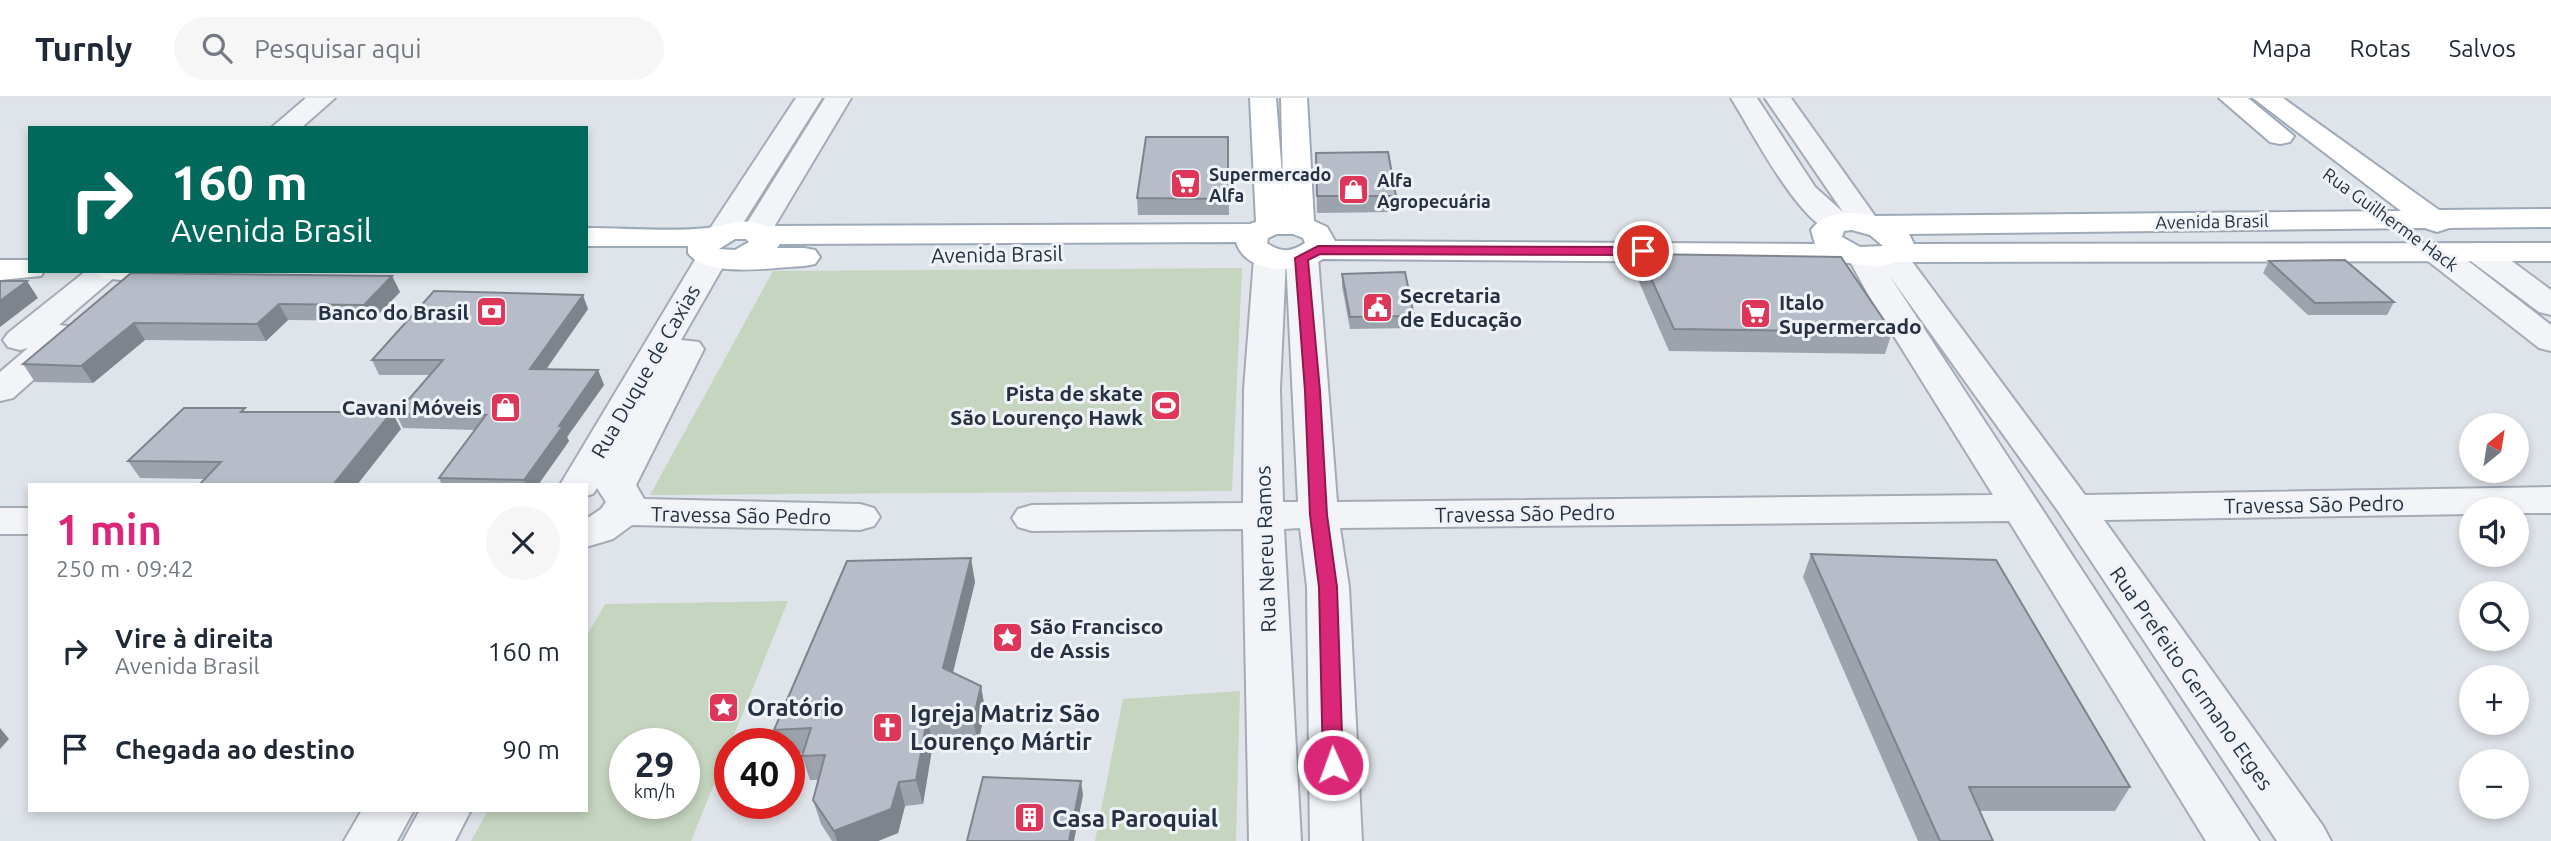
<!DOCTYPE html>
<html lang="pt">
<meta charset="utf-8">
<style>
:root{--surface:#fff;--page:#f6f6f7;--text:#1f2937;--muted:#747a83;--line:#e0e1e3;--accent:#db2777}
body{margin:0;font-family:Ubuntu,sans-serif;background:var(--page);color:var(--text);height:100vh;display:flex;flex-direction:column;font-size:26px;white-space:nowrap}
*{box-sizing:border-box;margin:0}
p{font-size:23px;color:var(--muted)}
.icon{flex:none;width:38px;height:38px;fill:none;stroke:currentColor;stroke-width:2;stroke-linecap:round;stroke-linejoin:round}
.map{position:relative;flex:1;overflow:hidden}
.panel{position:absolute;left:28px;top:385px;width:560px;height:329px;display:flex;flex-direction:column;background:var(--surface);border-radius:0px;box-shadow:0 4px 10px #0003}
.panel>*{flex:none}
.hud{position:absolute;left:28px;top:28px;width:560px;height:147px;border-radius:0px;box-shadow:0 4px 10px #0003;background:#00695c;color:#fff;overflow:hidden}
.needle{width:46px;rotate:30deg}
.fabs{position:absolute;left:2459px;top:315px;display:grid;gap:14px}
.fabs a{display:grid;place-items:center;width:70px;height:70px;border-radius:50%;background:var(--surface);box-shadow:0 4px 10px #0003;font-size:35px}
.speed{position:absolute;left:609px;top:630px;display:flex;gap:14px;font-size:35px;font-weight:700;text-align:center}
.speed>*{display:grid;place-content:center;width:91px;height:91px;border-radius:50%;background:var(--surface);box-shadow:0 4px 10px #0003;line-height:1}
.speed small{font-size:18px;font-weight:400}
.speed .limit{border:10px solid #d22;background:#fff;color:#111}
.pin{position:absolute;display:grid;place-items:center;width:60px;height:60px;color:#fff;margin:-30px;border:4px solid #fff;border-radius:50%;box-shadow:0 2px 7px #0007}
.me{position:absolute;width:77px;margin:-38px;rotate:358deg;stroke-linejoin:round;filter:drop-shadow(0 0 5px #0008)}
.turn{display:flex;align-items:center;gap:24px;height:147px;padding:0 28px;font-size:32px}
.turn .icon{width:91px;height:91px;stroke-width:2.5}
.turn b{display:block;font-size:49px;line-height:60px}
.round{display:grid;place-items:center;flex:none;width:74px;height:74px;border-radius:37px;background:var(--page)}
.headline{display:flex;align-items:center;justify-content:space-between;height:119px;padding:0 28px}
h1{font-size:42px;font-weight:700;line-height:52px;color:var(--accent)}
ul{padding:0;list-style:none}
li{display:flex;align-items:center;gap:21px;height:98px;padding:0 28px}
li div{flex:1}
li b{display:block;font-size:26px}
li em{font-style:normal}
header{display:flex;align-items:center;gap:42px;box-sizing:border-box;height:98px;padding:0 35px;background:var(--surface);border-bottom:2px solid var(--line)}
header strong{font-size:33px}
nav{display:flex;gap:38px;margin-inline-start:auto;font-size:24px}
.search{width:490px;height:63px;background:var(--page);display:flex;align-items:center;gap:18px;box-sizing:border-box;padding:0 24px;border-radius:38px;color:var(--muted);font-size:26px}
.map>svg:first-child{display:block}
.green{fill:#c6d5bf;fill-rule:evenodd}
.lines{fill:none;stroke-linecap:round;stroke-linejoin:round}
.minor-casing{stroke:#a4abb5;stroke-width:4}
.major-casing{stroke:#9da9b7;stroke-width:4}
.minor{fill:#f2f4f8;fill-rule:evenodd}
.major{fill:#fff;fill-rule:evenodd}
.wall{fill:#9da3ac}
.shaded-wall{fill:#7f848c}
.building{fill:#b6bdc8;stroke:#7f848c;stroke-width:2}
.route{fill:#db2777;stroke:#8e194d;stroke-width:2}
.labels{text-anchor:middle;dominant-baseline:central;stroke-width:6;stroke-linejoin:round;paint-order:stroke}
.far-poi-label{font-size:18px;font-weight:bold;fill:#263243;stroke:#eff3f7;text-anchor:start}
.far-street-label{font-size:18px;fill:#263243;stroke:#eff3f7}
.street-label{font-size:21px;fill:#263243;stroke:#eff3f7}
.poi-label{font-size:21px;font-weight:bold;fill:#263243;stroke:#eff3f7;text-anchor:start}
.near-poi-label{font-size:24px;font-weight:bold;fill:#263243;stroke:#eff3f7;text-anchor:start}
</style>
<header>
<strong>Turnly</strong>
<div class="search"><svg class="icon" aria-label="search" viewBox="0 0 24 24"><circle cx="10" cy="10" r="6"/><path d="M15 15l6 6"/></svg>Pesquisar aqui</div>
<nav><a>Mapa</a><a>Rotas</a><a>Salvos</a></nav>
</header>
<div class="map">
<svg width="2551" height="743" viewBox="0 0 2551 743">
<rect width="100%" height="100%" fill="#dfe4ea"/>
<g class="green">
<path d="M1242 170 1232 393 650 397 773 173Z"/>
<path d="M788 503 691 743H471L488 712H586V539L605 506ZM625 646H684V705H625Z"/>
<path d="M1240 593 1236 743H1095L1123 601Z"/>
</g>
<g class="lines">
<defs>
<g id="minor">
<path d="M306 0H335L301 30H271Z"/>
<path d="M796 0H822L733 141 722 144 711 141 707 135Z"/>
<path d="M825 0H851L768 139 757 142 746 139 742 133Z"/>
<path d="M1731 0H1757L1815 89 1843 114 1765 0H1791L1880 125 1876 131 1865 134 1854 131 1851 127 1848 131C1840 133 1834 135 1826 131 1793 113 1752 34 1731 0Z"/>
<path d="M2479 145 2490 147 2551 192V217L2539 214 2468 161 2463 154 2468 147Z"/>
<path d="M2439 147 2450 149 2551 227V253L2539 250 2428 163 2423 156 2428 149Z"/>
<path d="M1891 148 1902 150 2085 397 2551 389V415H2516V411H2471V416L2104 422 2323 728 2331 743H2277L2058 413 1889 177 2259 743H2206L2009 423 1340 430 1349 489 1362 743H1310L1307 489 1300 430 1284 431 1301 743H1249L1243 431 1032 433 1018 429 1012 420 1018 411 1032 407 1243 405 1244 291 1254 160 1259 153 1270 151 1281 153 1286 160 1280 291 1283 404H1298L1286 160 1291 153 1302 151 1313 153 1318 160 1337 404 1993 397 1869 198 1847 158 1852 151 1863 149 1874 151 1877 155 1880 150Z"/>
<path d="M712 151 723 153 728 160 681 242 699 244 704 251 636 387 644 401 860 406 874 410 880 419 874 428 860 432 632 427 613 441 586 449V421L601 411 606 404 597 390 593 396 586 398V387H560L696 160 701 153Z"/>
<path d="M86 173H122L59 227 77 229 82 236 77 243 13 300 0 303V274L28 250 20 252 8 249 3 242 8 235Z"/>
<rect x="0" y="410" width="30" height="26"/>
<path d="M362 712H414L397 743H344Z"/>
<path d="M420 712H471L455 743H403Z"/>
</g>
<g id="major">
<path d="M1250 0H1276L1283 90 1281 0H1307L1314 123 1327 129 1335 143 1815 146 1811 132C1825 112 1852 113 1874 118L2401 113 2253 0H2283L2439 112 2551 111V129L2449 130 2437 134 2425 130 1909 136 1914 146 2551 145V163L1898 164 1877 169 1849 165 1323 161C1298 176 1246 177 1236 144L780 146 777 150H804L815 152 820 159 815 166 804 168C775 169 707 181 688 155V148H586V130C624 130 671 134 707 130 732 127 739 118 766 128L1250 126 1256 124ZM1852 132 1870 137 1883 148 1860 149 1842 139 1844 133ZM1277 136H1293L1303 140 1305 145C1292 154 1280 155 1267 145L1268 140ZM735 141H746L749 144 735 152 719 151Z"/>
<path d="M2219 0H2248L2294 38 2290 44 2280 46 2270 44Z"/>
<path d="M0 162H30V173H44L41 178 0 182Z"/>
<path d="M97 173H147L142 180 131 183 102 180Z"/>
</g>
</defs>
<use href="#minor" class="minor-casing"/>
<use href="#major" class="major-casing"/>
<use href="#minor" class="minor"/>
<use href="#major" class="major"/>
</g>
<g class="wall">
<path d="M1228 39 1229 117H1138L1137 100Z"/>
<path d="M1316 55 1396 98 1395 114 1317 115Z"/>
<path d="M1640 156 1892 234 1885 256 1669 253 1636 177Z"/>
<path d="M2269 163 2394 204 2387 217H2308L2263 175Z"/>
<path d="M131 175 392 178 400 194 372 223 288 222 266 243 145 242 93 285 35 284 23 266Z"/>
<path d="M1342 176 1414 218 1413 230 1350 231 1342 188Z"/>
<path d="M588 211 546 271 598 272 604 287 567 339 569 343 538 387H442L439 380 475 332 403 330 396 316 430 277H379L372 262Z"/>
<path d="M247 314 401 331 204 381 140 380 128 363Z"/>
<path d="M1811 456 2130 689 2115 713H1980L1993 743H1918L1803 479Z"/>
<path d="M975 484 953 575 981 588 985 612 978 646 933 645 923 706 905 708 898 735 878 743H832L821 726 813 702 818 682H810L802 658 803 655H789V646H779L774 632Z"/>
</g>
<g class="shaded-wall">
<path d="M392 178 400 194 372 223 364 207Z"/>
<path d="M27 183 38 200 0 229V203Z"/>
<path d="M583 197 588 211 536 286 530 271Z"/>
<path d="M279 206 288 222 266 243 257 226Z"/>
<path d="M134 225 145 242 93 285 81 268Z"/>
<path d="M598 272 604 287 567 339 569 343 538 387H526L524 382 559 328Z"/>
<path d="M392 314 401 331 357 387H333Z"/>
<path d="M971 460 975 484 948 594 943 570Z"/>
<path d="M981 588 985 612 978 646 973 622Z"/>
<path d="M927 621 933 645 923 706 916 682Z"/>
<path d="M0 630 9 641 0 651Z"/>
<path d="M1081 683 1083 697 1074 743H1069Z"/>
<path d="M899 684 905 708 898 735 878 743H837L834 733Z"/>
</g>
<g class="building">
<path d="M1146 39H1228V101L1137 100Z"/>
<path d="M1388 54 1396 98H1317L1316 55Z"/>
<path d="M1640 156 1841 159 1892 234 1674 231Z"/>
<path d="M2345 162 2394 204 2315 205 2269 163Z"/>
<path d="M1405 174 1414 218 1350 219 1342 176Z"/>
<path d="M131 175 392 178 364 207 279 206 257 226 134 225 81 268 23 266Z"/>
<path d="M0 183H27L0 203Z"/>
<path d="M434 193 583 197 530 271 598 272 559 328H563L524 382 439 380 486 317 396 316 443 262H372Z"/>
<path d="M184 310H245L241 314H392L333 387H199L221 364 128 363Z"/>
<path d="M1811 456 1996 462 2130 689H1969L1993 743H1940Z"/>
<path d="M971 460 943 570 981 588 973 622 927 621 916 682 899 684 891 711 834 733 813 702 825 657 802 658 811 630 774 632 847 463Z"/>
<path d="M983 679 1081 683 1069 743H967Z"/>
</g>
<path class="route" d="M1318 148 1643 149 1649 153 1643 157 1320 156 1308 162 1320 293 1327 417 1337 489 1343 667 1340 673 1333 675 1326 673 1323 667 1319 489 1310 417 1305 293 1295 160Z"/>
<defs>
<symbol id="supermarket-square" viewBox="-11 -11 22 22"><rect x="-9" y="-9" width="18" height="18" rx="4" fill="#dd3658" stroke="#eff3f7"/><path d="M-6-5.5h2.5l.6 2H6L4.5 2H-2.5L-4.4-4H-6ZM-1.5 3.2a1.3 1.3 0 1 0 .1 0ZM3 3.2a1.3 1.3 0 1 0 .1 0Z" fill="#fff"/></symbol>
<symbol id="shop-square" viewBox="-11 -11 22 22"><rect x="-9" y="-9" width="18" height="18" rx="4" fill="#dd3658" stroke="#eff3f7"/><path d="M-5-2.5h2.3a2.7 3.5 0 0 1 5.4 0H5L5.5 6h-11ZM-1.5-2.5h3a1.5 2.3 0 0 0-3 0Z" fill="#fff"/></symbol>
<symbol id="civic-square" viewBox="-11 -11 22 22"><rect x="-9" y="-9" width="18" height="18" rx="4" fill="#dd3658" stroke="#eff3f7"/><path d="M-.6-6.5H3V-4.5H.6V-3L4-1V1h2V6H-6V1h2V-1L-.6-3ZM-1.2 2.5V6h2.4V2.5Z" fill="#fff"/></symbol>
<symbol id="bank-square" viewBox="-11 -11 22 22"><rect x="-9" y="-9" width="18" height="18" rx="4" fill="#dd3658" stroke="#eff3f7"/><path d="M-6-4H6V4H-6ZM0-2.3a2.3 2.3 0 1 0 0 4.6a2.3 2.3 0 1 0 0-4.6Z" fill="#fff"/></symbol>
<symbol id="stadium-square" viewBox="-11 -11 22 22"><rect x="-9" y="-9" width="18" height="18" rx="4" fill="#dd3658" stroke="#eff3f7"/><path d="M0-5a6.5 5 0 1 0 0 10a6.5 5 0 1 0 0-10ZM-3.5-1.8h7v3.6h-7Z" fill="#fff"/></symbol>
<symbol id="sight-square" viewBox="-11 -11 22 22"><rect x="-9" y="-9" width="18" height="18" rx="4" fill="#dd3658" stroke="#eff3f7"/><path d="M0-6L1.8-2.2L6-1.7L2.9 1.2L3.7 5.4L0 3.3L-3.7 5.4L-2.9 1.2L-6-1.7L-1.8-2.2Z" fill="#fff"/></symbol>
<symbol id="church-square" viewBox="-11 -11 22 22"><rect x="-9" y="-9" width="18" height="18" rx="4" fill="#dd3658" stroke="#eff3f7"/><path d="M-1.2-6h2.4v3.5h3.3v2.4h-3.3V6h-2.4V-.1h-3.3v-2.4h3.3Z" fill="#fff"/></symbol>
<symbol id="building-square" viewBox="-11 -11 22 22"><rect x="-9" y="-9" width="18" height="18" rx="4" fill="#dd3658" stroke="#eff3f7"/><path d="M-4-6H4V6H1V3H-1V6H-4ZM-2.5-4.3h1.7v1.8h-1.7ZM.8-4.3h1.7v1.8H.8ZM-2.5-1h1.7V.8h-1.7ZM.8-1h1.7V.8H.8Z" fill="#fff"/></symbol>
</defs>
<g fill-rule="evenodd">
<use href="#supermarket-square" x="1168" y="68" width="35" height="35"/>
<use href="#shop-square" x="1336" y="74" width="35" height="35"/>
<use href="#civic-square" x="1360" y="192" width="35" height="35"/>
<use href="#bank-square" x="474" y="196" width="35" height="35"/>
<use href="#supermarket-square" x="1738" y="198" width="35" height="35"/>
<use href="#stadium-square" x="1148" y="290" width="35" height="35"/>
<use href="#shop-square" x="488" y="292" width="35" height="35"/>
<use href="#sight-square" x="990" y="522" width="35" height="35"/>
<use href="#sight-square" x="706" y="592" width="35" height="35"/>
<use href="#church-square" x="870" y="612" width="35" height="35"/>
<use href="#building-square" x="1012" y="702" width="35" height="35"/>
</g>
<g class="labels">
<g class="far-poi-label">
<text x="1209" y="76">Supermercado<tspan x="1209" dy="21">Alfa</tspan></text>
<text x="1377" y="82">Alfa<tspan x="1377" dy="21">Agropecuária</tspan></text>
</g>
<g class="far-street-label">
<text transform="translate(2391 121) rotate(36)">Rua Guilherme Hack</text>
<text transform="translate(2212 123) rotate(-1)">Avenida Brasil</text>
</g>
<g class="street-label">
<text transform="translate(997 156) rotate(-1)">Avenida Brasil</text>
<text transform="translate(645 273) rotate(-60)">Rua Duque de Caxias</text>
<text transform="translate(2314 406) rotate(-1)">Travessa São Pedro</text>
<text transform="translate(1525 415) rotate(-1)">Travessa São Pedro</text>
<text transform="translate(741 417) rotate(1)">Travessa São Pedro</text>
<text transform="translate(1265 451) rotate(-92)">Rua Nereu Ramos</text>
<text transform="translate(2192 580) rotate(55)">Rua Prefeito Germano Etges</text>
</g>
<g class="poi-label">
<text x="1400" y="197">Secretaria<tspan x="1400" dy="24">de Educação</tspan></text>
<text x="1779" y="204">Italo<tspan x="1779" dy="24">Supermercado</tspan></text>
<text x="469" y="214" text-anchor="end">Banco do Brasil</text>
<text x="1143" y="295" text-anchor="end">Pista de skate<tspan x="1143" dy="24">São Lourenço Hawk</tspan></text>
<text x="482" y="309" text-anchor="end">Cavani Móveis</text>
<text x="1030" y="528">São Francisco<tspan x="1030" dy="24">de Assis</tspan></text>
</g>
<g class="near-poi-label">
<text x="747" y="609">Oratório</text>
<text x="910" y="615">Igreja Matriz São<tspan x="910" dy="28">Lourenço Mártir</tspan></text>
<text x="1052" y="720">Casa Paroquial</text>
</g>
</g>
</svg>
<div class="fabs">
<a><svg class="needle" viewBox="-14 -14 28 28"><path d="M0-13l5 13h-10z" fill="#e53935"/><path d="M0 13l5-13h-10z" fill="#747a83"/></svg></a>
<a><svg class="icon" aria-label="sound" viewBox="0 0 24 24"><path d="M4 9h4l5-4v14l-5-4H4zM17 9q2 3 0 6"/></svg></a>
<a><svg class="icon" aria-label="search" viewBox="0 0 24 24"><circle cx="10" cy="10" r="6"/><path d="M15 15l6 6"/></svg></a>
<a>+</a>
<a>−</a>
</div>
<div class="speed"><div>29<small>km/h</small></div><div class="limit">40</div></div>
<div class="pin" style="left:1643px;top:153px;background:#d93025"><svg class="icon" aria-label="arrive" viewBox="0 0 24 24"><path d="M6 21V4h12l-3 4 3 4H6"/></svg></div>
<svg class="me" style="left:1333px;top:667px" viewBox="-20 -20 40 40"><circle r="17" fill="#db2777" stroke="#fff" stroke-width="3"/><path d="M0-11L8 9 0 5-8 9z" fill="#fff"/></svg>
<div class="hud">
<div class="turn"><svg class="icon" aria-label="right" viewBox="0 0 24 24"><path d="M7 20v-9h11M14 6l5 5-5 5"/></svg><div><b>160 m</b>Avenida Brasil</div></div>
</div>
<section class="panel">
<div class="headline"><div><h1>1 min</h1><p>250 m · 09:42</p></div><a class="round"><svg class="icon" aria-label="close" viewBox="0 0 24 24"><path d="M6 6l12 12M18 6L6 18"/></svg></a></div>
<ul>
<li><svg class="icon" aria-label="right" viewBox="0 0 24 24"><path d="M7 20v-9h11M14 6l5 5-5 5"/></svg><div><b>Vire à direita</b><p>Avenida Brasil</p></div><em>160 m</em></li>
<li><svg class="icon" aria-label="arrive" viewBox="0 0 24 24"><path d="M6 21V4h12l-3 4 3 4H6"/></svg><div><b>Chegada ao destino</b></div><em>90 m</em></li>
</ul>
</section>
</div>
